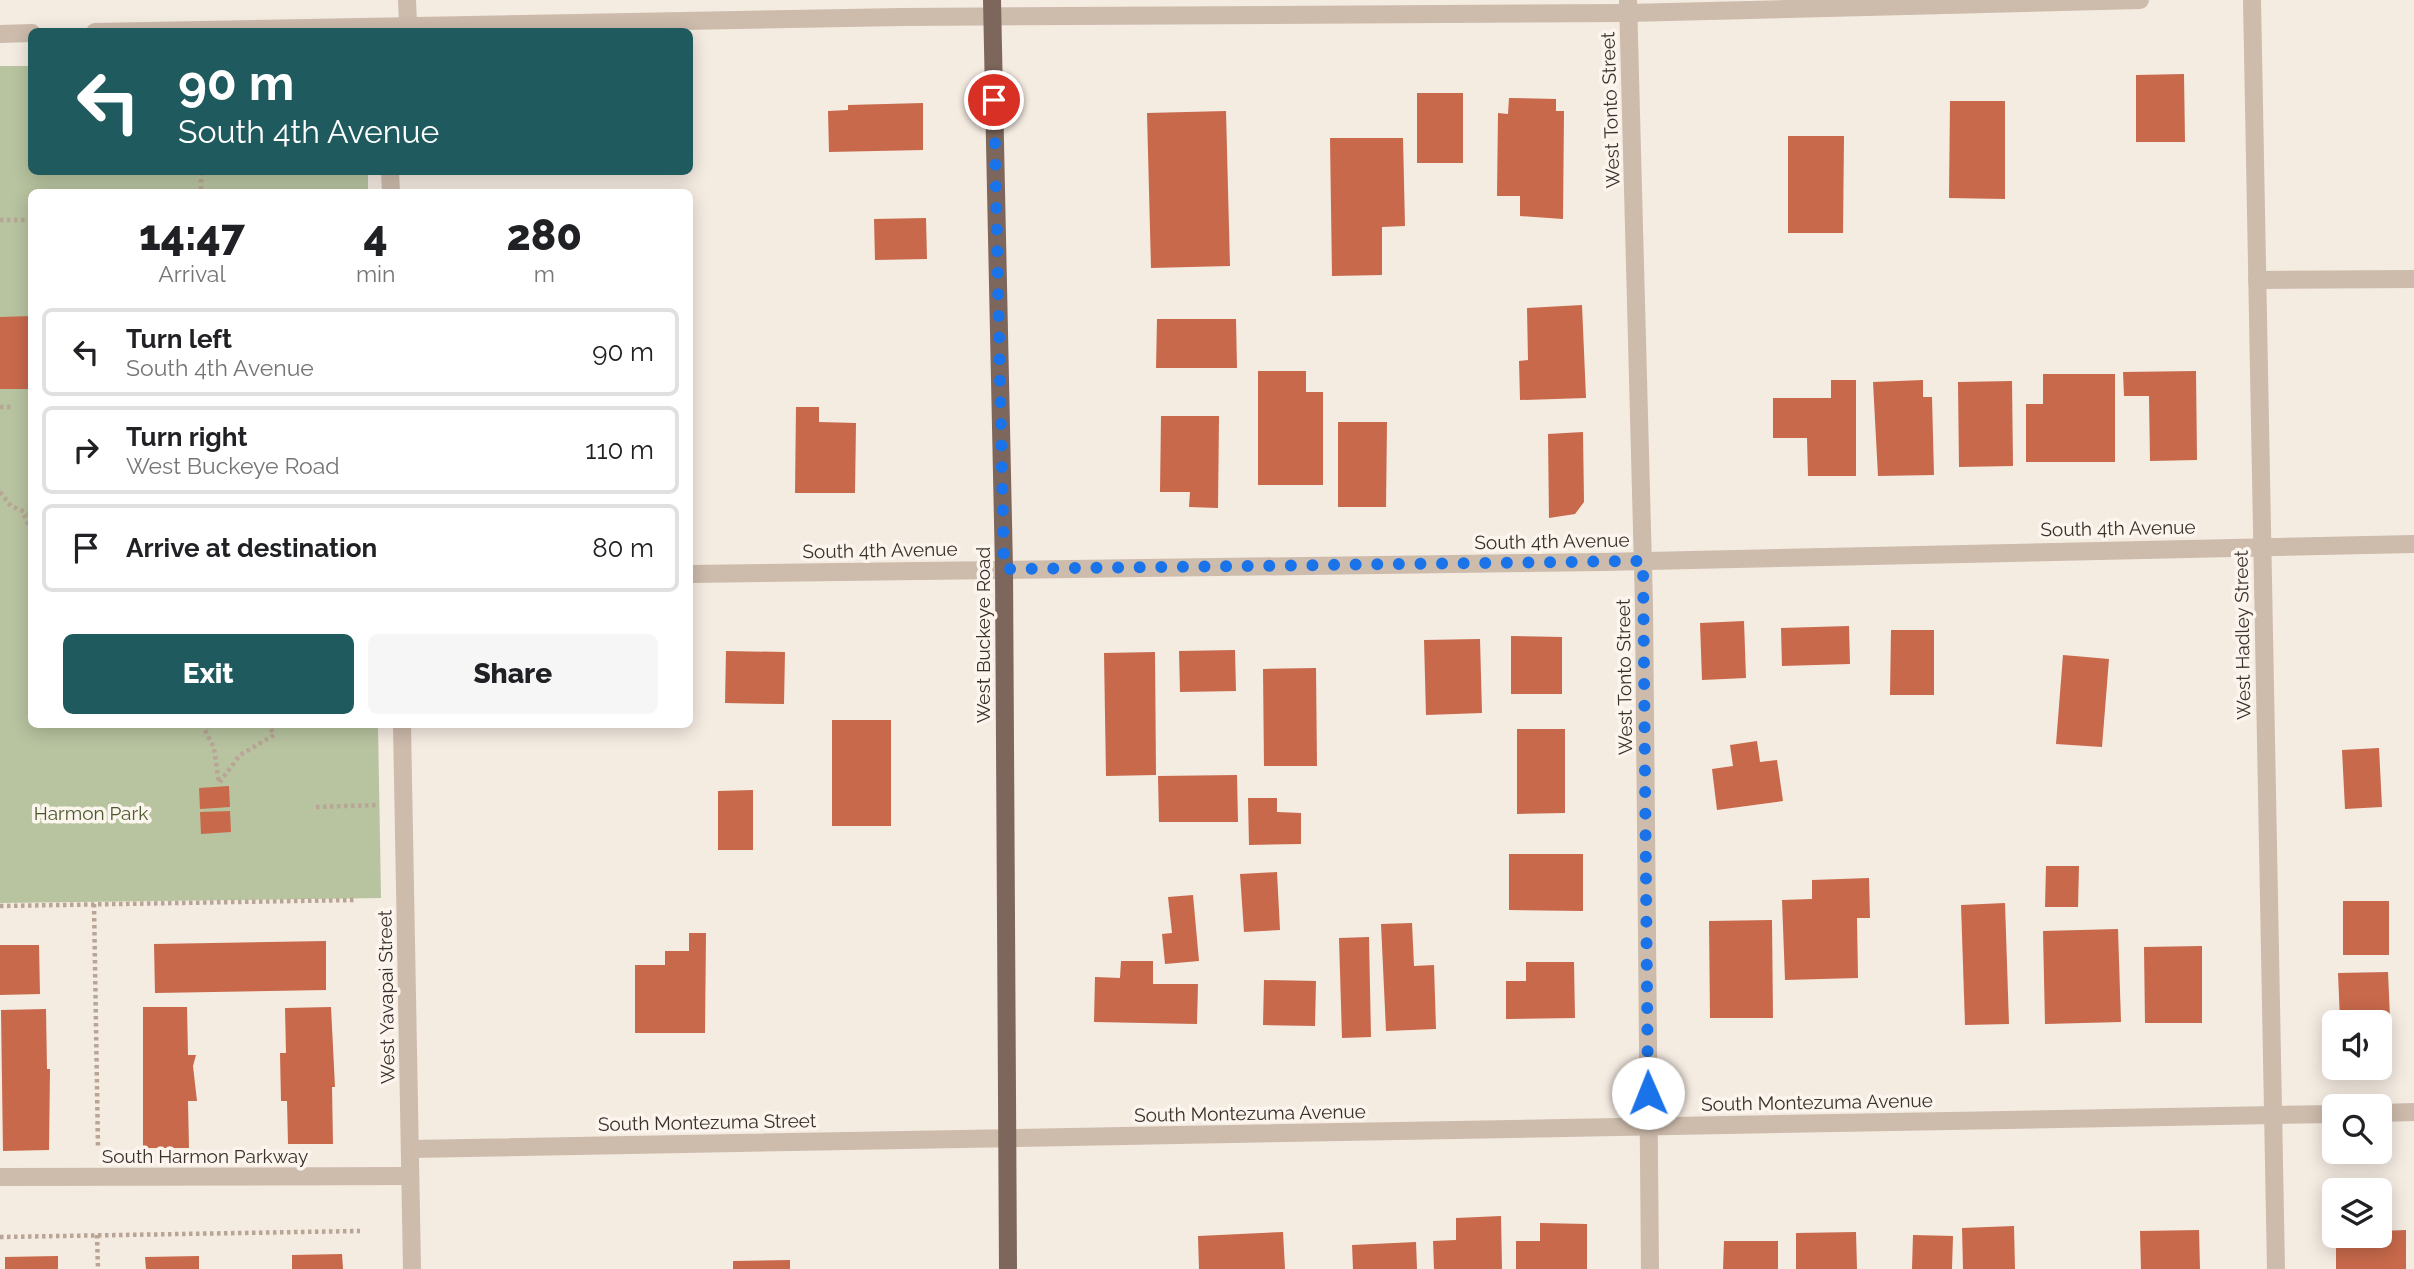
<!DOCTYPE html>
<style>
:root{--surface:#fff;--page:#f6f6f6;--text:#202124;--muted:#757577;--line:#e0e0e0;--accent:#1f5a5e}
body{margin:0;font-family:Raleway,sans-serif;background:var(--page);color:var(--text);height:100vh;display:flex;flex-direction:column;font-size:26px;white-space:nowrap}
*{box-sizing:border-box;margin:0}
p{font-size:23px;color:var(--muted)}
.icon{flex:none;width:38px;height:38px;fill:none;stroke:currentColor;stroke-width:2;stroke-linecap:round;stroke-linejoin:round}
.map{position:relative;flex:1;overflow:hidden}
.side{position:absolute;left:28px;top:189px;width:665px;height:539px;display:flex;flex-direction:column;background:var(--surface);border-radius:10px;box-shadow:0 4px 18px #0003}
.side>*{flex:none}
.guide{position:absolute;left:28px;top:28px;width:665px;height:147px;border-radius:10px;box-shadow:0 4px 18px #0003;background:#1f5a5e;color:#fff;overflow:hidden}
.buttons{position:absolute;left:2322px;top:1010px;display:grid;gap:14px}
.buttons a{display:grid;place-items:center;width:70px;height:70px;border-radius:10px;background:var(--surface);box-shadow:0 4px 18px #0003;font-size:35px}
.pin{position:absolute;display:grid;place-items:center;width:60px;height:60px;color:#fff;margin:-30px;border:4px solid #fff;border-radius:50%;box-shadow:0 2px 7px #0007}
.me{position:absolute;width:77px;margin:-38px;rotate:359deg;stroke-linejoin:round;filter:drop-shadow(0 0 5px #0008)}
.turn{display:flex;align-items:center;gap:24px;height:147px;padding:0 35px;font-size:32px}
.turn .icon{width:91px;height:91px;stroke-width:2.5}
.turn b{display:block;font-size:49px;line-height:60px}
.eta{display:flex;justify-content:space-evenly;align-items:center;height:119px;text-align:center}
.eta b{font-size:42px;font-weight:800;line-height:49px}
.cta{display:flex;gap:14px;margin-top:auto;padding:14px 35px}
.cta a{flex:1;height:80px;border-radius:10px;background:var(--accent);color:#fff;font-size:28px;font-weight:800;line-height:80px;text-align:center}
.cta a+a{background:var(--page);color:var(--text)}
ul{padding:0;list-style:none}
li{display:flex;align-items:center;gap:21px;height:88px;margin:0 14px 10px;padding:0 21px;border:4px solid var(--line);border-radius:10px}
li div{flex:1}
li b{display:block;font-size:26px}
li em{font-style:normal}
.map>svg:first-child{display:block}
.green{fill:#b8c4a0}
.building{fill:#c8694b}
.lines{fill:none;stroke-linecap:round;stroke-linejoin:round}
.path{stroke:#b9a596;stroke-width:4.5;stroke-dasharray:3.5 3.5;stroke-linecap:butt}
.minor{stroke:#cdbbac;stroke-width:18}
.major{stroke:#7d675c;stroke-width:18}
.route{stroke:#1a73e8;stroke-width:12;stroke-dasharray:0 21.6}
.labels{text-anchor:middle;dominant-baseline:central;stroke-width:7;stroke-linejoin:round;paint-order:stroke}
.street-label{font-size:19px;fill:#3b302b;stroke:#fbf5ee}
.park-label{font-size:19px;fill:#4a5a2e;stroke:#fbf5ee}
</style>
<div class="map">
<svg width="2414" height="1269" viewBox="0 0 2414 1269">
<rect width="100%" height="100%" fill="#f4ebe1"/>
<path class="green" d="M0 66H31L32 172H368V192H32V724L378 725 381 898 0 903Z"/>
<g class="building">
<path d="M2184 74 2185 142H2136V75Z"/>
<rect x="1417" y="93" width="46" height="70"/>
<path d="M1509 98 1556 99V111H1564L1563 219 1520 216V196H1497L1498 113 1508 114Z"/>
<path d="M1950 101H2005V199L1949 198Z"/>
<path d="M923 103V150L829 152 828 111 848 110V105Z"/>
<path d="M1226 111 1230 266 1151 268 1147 113Z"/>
<path d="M1788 136H1844L1843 233H1788Z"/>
<path d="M1330 138H1403L1405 226 1382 227V275L1332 276Z"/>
<path d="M926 218 927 259 875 260 874 219Z"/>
<path d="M1582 305 1586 398 1520 400 1519 361 1528 360 1527 308Z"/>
<path d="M32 316V389H0V317Z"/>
<path d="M1157 319H1236L1237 368H1156Z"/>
<path d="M1258 371H1306V392H1323V485H1258Z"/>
<path d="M2196 371 2197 460 2150 461 2149 396H2124L2123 372Z"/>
<path d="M2043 374H2115V462H2026V404H2043Z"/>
<path d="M1831 380H1856V476H1808L1807 438H1773V398H1831Z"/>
<path d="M1923 380V397H1932L1934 475 1878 476 1873 382Z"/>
<path d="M2012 381 2013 466 1959 467 1958 382Z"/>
<path d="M796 407H819V422L856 423 855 493H795Z"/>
<path d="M1161 416H1219L1218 508 1189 507 1190 492H1160Z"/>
<path d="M1338 422H1387L1386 507H1338Z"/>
<path d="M1583 432 1584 502 1575 514 1549 518 1548 434Z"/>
<rect x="690" y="482" width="2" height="33"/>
<path d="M1744 621 1746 678 1702 680 1700 623Z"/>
<path d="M1849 626 1850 664 1782 666 1781 628Z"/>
<path d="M1891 630H1934V695H1890Z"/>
<path d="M1511 636 1562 637V694H1511Z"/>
<path d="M1480 639 1482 713 1426 715 1424 640Z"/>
<path d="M1235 650 1236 691 1180 692 1179 651Z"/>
<path d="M726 651 785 652 784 704 725 703Z"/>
<path d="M1155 652 1156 775 1106 776 1104 653Z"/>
<path d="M2063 655 2109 659 2102 747 2056 744Z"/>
<path d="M1316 668 1317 766H1264L1263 669Z"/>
<rect x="832" y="720" width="59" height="106"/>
<path d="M1517 729H1565V813L1517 814Z"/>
<path d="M1757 741 1760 762 1777 760 1783 801 1717 810 1712 769 1733 766 1730 745Z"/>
<path d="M2379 748 2382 807 2345 809 2342 750Z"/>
<path d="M1237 775 1238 822H1159L1158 776Z"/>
<path d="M229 786 230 807 200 809 199 788Z"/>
<path d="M753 790V850H718V791Z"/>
<path d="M1248 798H1277V812L1301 813V844L1249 845Z"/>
<path d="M230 811 231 832 201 834 200 812Z"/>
<path d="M1509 854H1583V911L1509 910Z"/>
<path d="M2046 866H2079L2078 907H2045Z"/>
<path d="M1277 872 1280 930 1244 932 1240 874Z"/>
<path d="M1869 878 1870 918H1857L1858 978 1785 980 1782 900 1812 899V880Z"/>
<path d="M1193 895 1199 961 1165 964 1162 934 1172 933 1168 897Z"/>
<rect x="2343" y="901" width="46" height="54"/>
<path d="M2005 903 2009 1024 1965 1025 1961 905Z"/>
<path d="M1772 920 1773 1018H1710L1709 921Z"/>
<path d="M1412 923 1414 966 1434 965 1436 1029 1386 1031 1381 924Z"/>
<path d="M2118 929 2121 1022 2045 1024 2043 931Z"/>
<path d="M689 933H706L705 1033H635V965H665V951H689Z"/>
<path d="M1369 937 1371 1037 1342 1038 1339 938Z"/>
<path d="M326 941V990L155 993 154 944Z"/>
<path d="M0 945H39L40 994 0 995Z"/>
<path d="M2202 946V1023H2145L2144 947Z"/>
<path d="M1121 961H1153V984H1198L1197 1024 1094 1022 1095 977 1120 978Z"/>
<path d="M1526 962H1574L1575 1018 1506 1019V981H1526Z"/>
<path d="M2388 972 2390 1018 2340 1020 2338 973Z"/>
<path d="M1264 980 1316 981 1315 1026 1263 1025Z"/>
<path d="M143 1007H187L188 1055H196L193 1066 197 1101H188L189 1148H143Z"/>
<path d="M331 1007 335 1087H332L333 1144H288L287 1101H281L280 1053H286L285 1008Z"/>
<path d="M46 1009 47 1069H50L49 1150 3 1151 1 1010Z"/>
<path d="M1501 1216 1502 1269H1434L1433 1241 1456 1240V1218Z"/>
<path d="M1540 1223 1587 1224V1269H1516V1241H1540Z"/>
<path d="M2014 1226 2015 1269H1963L1962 1228Z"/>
<path d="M2199 1230 2200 1269H2141L2140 1231Z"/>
<path d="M2406 1230V1269H2336V1236H2380V1231Z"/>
<path d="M1283 1232 1285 1269H1199L1198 1236Z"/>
<path d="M1856 1232 1857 1269H1796V1233Z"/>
<path d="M1913 1235 1953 1236 1952 1269H1912Z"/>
<path d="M1724 1241H1778V1269H1723Z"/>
<path d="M1416 1242 1417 1269H1353L1352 1245Z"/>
<path d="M342 1254 343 1269H292V1255Z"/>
<path d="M58 1256V1269H5V1257Z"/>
<path d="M199 1256V1269H146L145 1257Z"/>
<path d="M790 1260V1269H733V1261Z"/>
</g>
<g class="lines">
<g class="path">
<path d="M201 172V192"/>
<path d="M0 220H32"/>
<path d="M0 407H12"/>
<path d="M0 492 11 506 32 515"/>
<path d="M24 515 32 533"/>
<path d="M202 724 214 748 219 783 240 755 274 735 268 724"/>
<path d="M316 807 378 805"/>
<path d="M94 904 98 1148"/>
<path d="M0 906 356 900"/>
<path d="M97 1235 98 1269"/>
<path d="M0 1237 360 1231"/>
</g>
<g class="minor">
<path d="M407 0 408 24"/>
<path d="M1628 0 1644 605 1650 1269"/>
<path d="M2252 0 2276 1269"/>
<path d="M95 32 902 17 1628 13 2140 0"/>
<path d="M0 34 32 33"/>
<path d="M390 172 391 192"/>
<path d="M2257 280 2414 279"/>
<path d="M690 574 1603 562 2414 544"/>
<path d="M402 724 412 1269"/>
<path d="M2380 1113 2414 1112"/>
<path d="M410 1149 2334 1114"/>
<path d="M0 1177 410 1176"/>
</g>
<path class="major" d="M992 0 1004 569 1008 1269"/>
</g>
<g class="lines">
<path class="route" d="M994 100 1004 569 1643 561 1648 1093"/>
</g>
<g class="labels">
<g class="street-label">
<text transform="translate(1610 110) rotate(-92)">West Tonto Street</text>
<text transform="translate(2118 528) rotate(-1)">South 4th Avenue</text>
<text transform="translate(1552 541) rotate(-1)">South 4th Avenue</text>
<text transform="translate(880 550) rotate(-1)">South 4th Avenue</text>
<text transform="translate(983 635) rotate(-90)">West Buckeye Road</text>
<text transform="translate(2242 635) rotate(-91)">West Hadley Street</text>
<text transform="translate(1624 677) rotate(-91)">West Tonto Street</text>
<text transform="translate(386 997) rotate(-91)">West Yavapai Street</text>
<text transform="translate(1817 1102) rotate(-1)">South Montezuma Avenue</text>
<text transform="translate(1250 1113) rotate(-1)">South Montezuma Avenue</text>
<text transform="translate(707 1122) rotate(-1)">South Montezuma Street</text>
<text x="205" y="1156">South Harmon Parkway</text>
</g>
<g class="park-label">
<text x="91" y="813">Harmon Park</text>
</g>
</g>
</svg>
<div class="buttons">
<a><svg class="icon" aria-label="sound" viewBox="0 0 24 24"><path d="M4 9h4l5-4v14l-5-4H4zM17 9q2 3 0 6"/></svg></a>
<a><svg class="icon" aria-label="search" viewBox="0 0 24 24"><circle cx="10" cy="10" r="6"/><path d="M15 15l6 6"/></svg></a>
<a><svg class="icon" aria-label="layers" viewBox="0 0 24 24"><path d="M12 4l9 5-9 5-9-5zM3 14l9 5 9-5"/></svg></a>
</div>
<div class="pin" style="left:994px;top:100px;background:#d93025"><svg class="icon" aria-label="arrive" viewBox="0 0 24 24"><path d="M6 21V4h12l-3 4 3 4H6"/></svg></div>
<svg class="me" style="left:1648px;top:1093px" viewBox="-20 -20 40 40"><circle r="19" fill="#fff"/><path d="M0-13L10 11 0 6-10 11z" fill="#1a73e8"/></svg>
<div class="guide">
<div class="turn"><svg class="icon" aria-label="left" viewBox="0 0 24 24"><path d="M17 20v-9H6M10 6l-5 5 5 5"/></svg><div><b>90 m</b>South 4th Avenue</div></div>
</div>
<section class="side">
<div class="eta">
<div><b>14:47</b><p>Arrival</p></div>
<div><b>4</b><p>min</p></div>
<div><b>280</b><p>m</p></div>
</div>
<ul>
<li><svg class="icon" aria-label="left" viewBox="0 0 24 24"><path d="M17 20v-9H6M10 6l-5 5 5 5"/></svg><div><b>Turn left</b><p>South 4th Avenue</p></div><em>90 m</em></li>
<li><svg class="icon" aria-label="right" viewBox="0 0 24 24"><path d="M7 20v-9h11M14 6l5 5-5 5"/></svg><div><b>Turn right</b><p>West Buckeye Road</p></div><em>110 m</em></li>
<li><svg class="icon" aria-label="arrive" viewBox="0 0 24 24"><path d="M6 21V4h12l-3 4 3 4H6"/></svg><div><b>Arrive at destination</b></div><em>80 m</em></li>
</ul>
<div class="cta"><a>Exit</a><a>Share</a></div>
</section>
</div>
